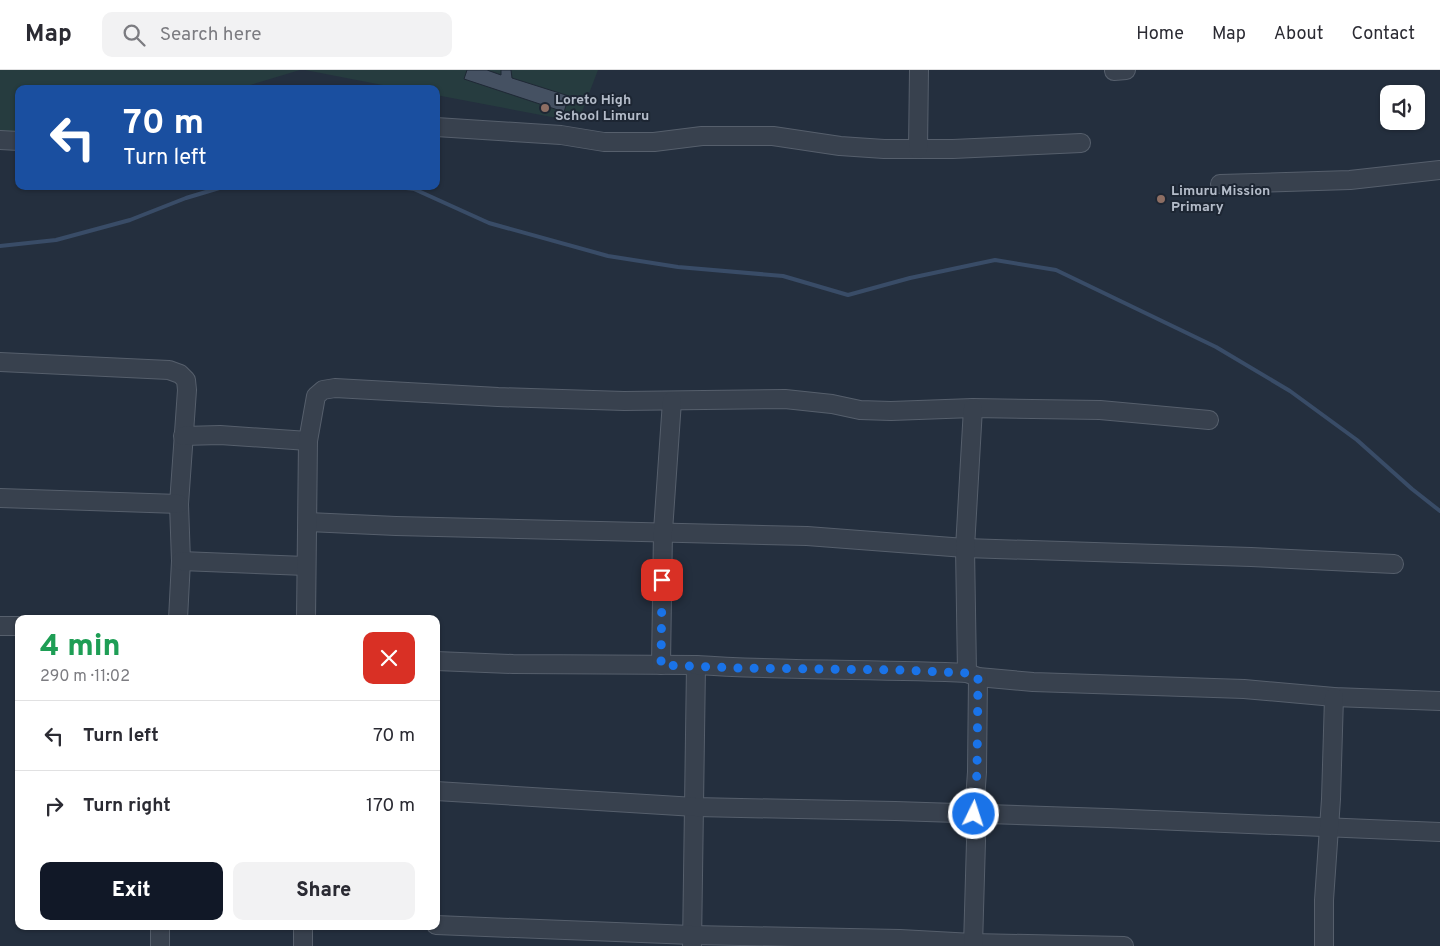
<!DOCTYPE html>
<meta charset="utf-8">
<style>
:root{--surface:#fff;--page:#f2f2f3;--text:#2b2b33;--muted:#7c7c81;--line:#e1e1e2;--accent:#111827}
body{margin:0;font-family:Overpass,sans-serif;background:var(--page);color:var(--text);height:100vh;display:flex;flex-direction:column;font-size:19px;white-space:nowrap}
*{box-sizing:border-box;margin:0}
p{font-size:16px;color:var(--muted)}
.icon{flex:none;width:28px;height:28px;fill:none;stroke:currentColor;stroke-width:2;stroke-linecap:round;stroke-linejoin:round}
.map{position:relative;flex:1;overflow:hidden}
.details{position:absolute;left:15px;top:545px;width:425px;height:315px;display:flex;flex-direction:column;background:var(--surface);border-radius:10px;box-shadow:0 1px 4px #0004}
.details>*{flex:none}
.hud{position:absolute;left:15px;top:15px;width:425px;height:105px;border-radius:10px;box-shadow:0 1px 4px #0004;background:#1a4fa0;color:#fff;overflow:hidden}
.tools{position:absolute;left:1380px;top:15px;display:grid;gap:10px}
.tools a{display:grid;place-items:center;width:45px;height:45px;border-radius:10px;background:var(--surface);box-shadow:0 1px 4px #0004;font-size:25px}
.pin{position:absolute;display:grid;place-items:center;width:42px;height:42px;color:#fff;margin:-21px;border-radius:10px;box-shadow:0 2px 8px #0006}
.me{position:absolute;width:55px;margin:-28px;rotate:4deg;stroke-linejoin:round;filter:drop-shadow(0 0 4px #0008)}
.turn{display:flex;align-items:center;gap:18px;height:105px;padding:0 25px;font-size:22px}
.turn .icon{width:65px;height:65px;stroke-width:2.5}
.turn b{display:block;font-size:35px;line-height:42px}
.round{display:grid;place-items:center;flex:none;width:52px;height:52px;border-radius:10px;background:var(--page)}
.summary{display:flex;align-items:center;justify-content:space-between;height:85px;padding:0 25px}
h1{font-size:30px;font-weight:800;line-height:38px;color:#1e9e55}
.primary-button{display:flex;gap:10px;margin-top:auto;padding:10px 25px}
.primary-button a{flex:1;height:58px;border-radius:10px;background:var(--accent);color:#fff;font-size:20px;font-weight:800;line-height:58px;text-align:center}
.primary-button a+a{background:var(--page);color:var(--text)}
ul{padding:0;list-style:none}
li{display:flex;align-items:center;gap:15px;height:70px;padding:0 25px;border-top:1px solid var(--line)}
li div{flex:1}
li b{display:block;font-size:19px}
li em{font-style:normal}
header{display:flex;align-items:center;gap:30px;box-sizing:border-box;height:70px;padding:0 25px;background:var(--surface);border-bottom:1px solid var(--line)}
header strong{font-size:24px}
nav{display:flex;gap:28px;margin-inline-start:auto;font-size:18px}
.search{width:350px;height:45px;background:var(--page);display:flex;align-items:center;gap:12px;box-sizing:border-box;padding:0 18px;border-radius:10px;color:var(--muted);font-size:19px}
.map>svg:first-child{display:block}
.green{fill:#263c3f}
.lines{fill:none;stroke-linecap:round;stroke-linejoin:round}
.stream{stroke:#394c67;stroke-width:4}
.building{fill:#455162;stroke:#1f2835}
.minor-casing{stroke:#565f6c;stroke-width:20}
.minor{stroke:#38414e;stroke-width:18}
.route{stroke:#1a73e8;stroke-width:9;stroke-dasharray:0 16.2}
.education-dot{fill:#8d6e63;stroke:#1d2633;stroke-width:2}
.labels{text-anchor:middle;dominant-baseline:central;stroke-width:4;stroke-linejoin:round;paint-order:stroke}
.poi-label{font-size:14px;font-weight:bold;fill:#b4bcc9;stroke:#1d2633;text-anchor:start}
</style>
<header>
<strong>Map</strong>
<div class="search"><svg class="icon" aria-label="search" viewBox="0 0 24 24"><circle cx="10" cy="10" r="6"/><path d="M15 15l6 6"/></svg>Search here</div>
<nav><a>Home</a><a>Map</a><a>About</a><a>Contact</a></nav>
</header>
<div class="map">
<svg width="1440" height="876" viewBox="0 0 1440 876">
<rect width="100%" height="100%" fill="#242f3e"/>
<g class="green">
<path d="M0 0H300L237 19H19V65L0 62Z"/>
<path d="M305 0H598L578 52 436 25V19H403Z"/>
</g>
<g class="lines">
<g class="stream">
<path d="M390 116 414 119 489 153 608 186 678 197 783 206 848 225 910 208 995 190 1056 200 1216 277 1290 321 1357 370 1412 419 1440 441"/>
<path d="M0 176 56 170 130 150 186 128 226 116"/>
</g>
</g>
<path class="building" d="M467 0H487L501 5V0H511L512 8 569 26 564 42 464 9Z"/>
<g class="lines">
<defs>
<g id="minor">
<path d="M1114 1 1126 0"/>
<path d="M436 57 561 65 604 72H654L702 66H773L840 76 884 79H953L1081 73"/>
<path d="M0 70 19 71"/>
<path d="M918 79 919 0"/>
<path d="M1220 114 1350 110 1440 100"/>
<path d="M0 292 169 300 180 304 186 310 187 320 179 434 181 491 178 549"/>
<path d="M183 366 220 365 308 371"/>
<path d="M0 428 179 434"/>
<path d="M308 452 396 456 807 466 965 478 1251 487 1394 494"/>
<path d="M181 491 306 496"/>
<path d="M306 549 308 371 316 326 323 320 335 318 498 327 624 331 785 329 832 334 860 340 891 341 973 338 1100 340 1209 350"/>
<path d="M0 556H19"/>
<path d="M436 591 513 594 696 595 692 876"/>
<path d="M661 595 663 461 672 331"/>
<path d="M696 595C786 601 877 599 967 603L978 607 1033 612 1244 619 1334 627 1440 631"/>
<path d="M967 603 965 478 973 338"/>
<path d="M436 721 695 737 895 741 1107 748 1440 762"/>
<path d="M436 855 692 865 900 869 973 873 1124 876"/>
<path d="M160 856V876"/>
<path d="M303 876V856"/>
<path d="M973 876 976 771 974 744 977 702 978 607"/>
<path d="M1324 876V830L1331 729 1334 627"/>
</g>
</defs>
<use href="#minor" class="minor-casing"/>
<use href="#minor" class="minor"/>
</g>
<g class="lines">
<path class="route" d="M662 510 661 595 738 598 898 600 967 603 978 607 977 702 974 744"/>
</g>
<g class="education-dot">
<circle cx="545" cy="38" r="5"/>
<circle cx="1161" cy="129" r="5"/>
</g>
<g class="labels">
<g class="poi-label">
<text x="555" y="30">Loreto High<tspan x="555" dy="16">School Limuru</tspan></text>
<text x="1171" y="121">Limuru Mission<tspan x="1171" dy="16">Primary</tspan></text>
</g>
</g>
</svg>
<div class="tools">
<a><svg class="icon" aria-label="sound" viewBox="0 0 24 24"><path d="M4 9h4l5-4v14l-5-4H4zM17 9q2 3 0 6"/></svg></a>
</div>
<div class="pin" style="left:662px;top:510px;background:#d93025"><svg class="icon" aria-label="arrive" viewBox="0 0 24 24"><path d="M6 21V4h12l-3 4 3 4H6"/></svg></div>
<svg class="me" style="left:974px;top:744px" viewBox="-20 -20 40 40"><circle r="17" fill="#1a73e8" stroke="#fff" stroke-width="3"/><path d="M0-11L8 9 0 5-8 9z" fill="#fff"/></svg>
<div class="hud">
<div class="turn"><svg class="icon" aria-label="left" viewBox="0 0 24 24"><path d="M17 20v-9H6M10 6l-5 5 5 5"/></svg><div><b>70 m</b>Turn left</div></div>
</div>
<section class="details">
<div class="summary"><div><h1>4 min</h1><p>290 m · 11:02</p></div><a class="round" style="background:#d93025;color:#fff"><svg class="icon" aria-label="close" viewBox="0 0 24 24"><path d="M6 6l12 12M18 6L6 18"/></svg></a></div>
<ul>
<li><svg class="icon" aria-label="left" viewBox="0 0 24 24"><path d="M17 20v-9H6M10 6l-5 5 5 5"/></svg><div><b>Turn left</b></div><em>70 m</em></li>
<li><svg class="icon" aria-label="right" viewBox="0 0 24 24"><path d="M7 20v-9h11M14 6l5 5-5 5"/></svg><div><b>Turn right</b></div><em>170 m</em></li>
</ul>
<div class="primary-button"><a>Exit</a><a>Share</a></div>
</section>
</div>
